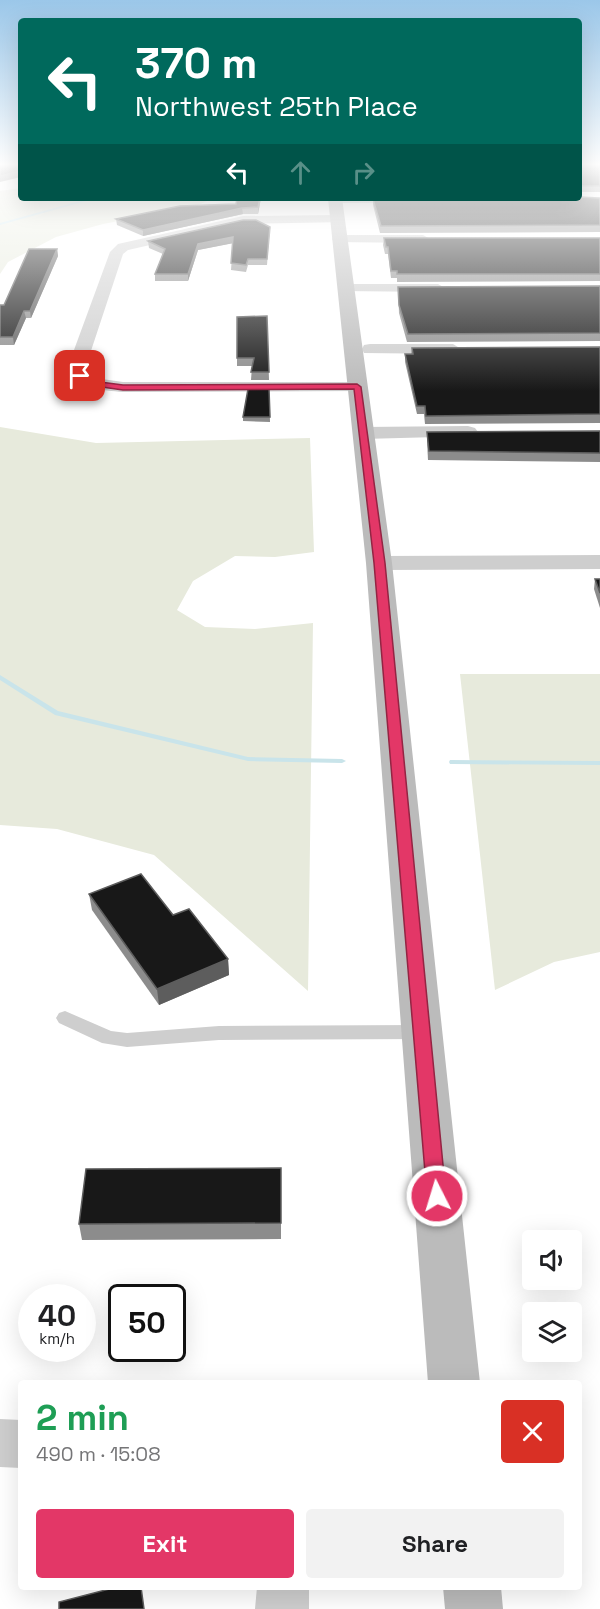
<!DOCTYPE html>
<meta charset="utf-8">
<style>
:root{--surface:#fff;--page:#f2f2f2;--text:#202124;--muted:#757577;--accent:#e33767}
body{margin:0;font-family:"Space Grotesk",sans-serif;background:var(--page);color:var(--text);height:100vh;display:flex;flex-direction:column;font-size:22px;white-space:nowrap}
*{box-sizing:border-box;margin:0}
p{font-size:20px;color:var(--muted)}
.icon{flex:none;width:33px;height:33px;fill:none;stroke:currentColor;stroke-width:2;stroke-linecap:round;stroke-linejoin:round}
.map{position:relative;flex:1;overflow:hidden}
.sheet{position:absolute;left:18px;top:1380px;width:564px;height:210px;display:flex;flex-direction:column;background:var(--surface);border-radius:6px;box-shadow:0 6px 24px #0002}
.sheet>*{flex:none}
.top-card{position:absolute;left:18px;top:18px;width:564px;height:183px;border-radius:6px;box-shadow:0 6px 24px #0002;background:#00695c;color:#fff;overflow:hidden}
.controls{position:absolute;left:522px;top:1230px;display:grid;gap:12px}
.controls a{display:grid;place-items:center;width:60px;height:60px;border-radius:6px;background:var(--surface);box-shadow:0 6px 24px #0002;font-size:30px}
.speed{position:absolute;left:18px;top:1284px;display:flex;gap:12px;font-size:30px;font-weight:700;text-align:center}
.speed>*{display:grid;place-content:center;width:78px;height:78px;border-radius:50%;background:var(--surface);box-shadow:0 6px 24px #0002;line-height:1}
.speed small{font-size:15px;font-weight:400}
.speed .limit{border:3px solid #111;border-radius:9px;background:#fff;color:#111}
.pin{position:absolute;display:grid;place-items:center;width:51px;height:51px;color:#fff;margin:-26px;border-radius:12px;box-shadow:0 3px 9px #0006}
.me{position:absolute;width:66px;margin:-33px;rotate:355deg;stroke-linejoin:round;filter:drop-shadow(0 0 4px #0008)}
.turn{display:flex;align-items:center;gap:21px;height:126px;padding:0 18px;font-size:27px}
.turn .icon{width:78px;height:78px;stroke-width:2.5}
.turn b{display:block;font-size:42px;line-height:51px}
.lanes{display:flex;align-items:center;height:57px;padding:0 18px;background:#0003;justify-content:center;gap:30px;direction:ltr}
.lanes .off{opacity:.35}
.round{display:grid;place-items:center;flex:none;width:63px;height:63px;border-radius:6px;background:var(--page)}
.headline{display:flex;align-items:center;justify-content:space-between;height:102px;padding:0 18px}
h1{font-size:36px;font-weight:600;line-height:45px;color:#1e9e55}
.action{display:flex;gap:12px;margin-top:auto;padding:12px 18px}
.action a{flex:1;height:69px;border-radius:6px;background:var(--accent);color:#fff;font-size:24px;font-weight:600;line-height:69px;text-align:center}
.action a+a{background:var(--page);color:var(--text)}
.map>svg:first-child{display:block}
.green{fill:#e7eadc}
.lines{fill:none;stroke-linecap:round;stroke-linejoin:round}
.stream{fill:#c9e4ea;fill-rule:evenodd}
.service{fill:#cecece;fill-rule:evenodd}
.minor{fill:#cecece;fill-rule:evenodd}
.secondary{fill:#bbb;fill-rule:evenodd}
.wall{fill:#8c8c8c}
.shaded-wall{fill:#5d5d5d}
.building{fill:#181818;stroke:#5d5d5d;stroke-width:1.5}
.route{fill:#e33767;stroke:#942443;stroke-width:1.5}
</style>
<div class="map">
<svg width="600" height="1609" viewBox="0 0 600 1609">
<rect width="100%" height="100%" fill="#fff"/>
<g class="green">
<path d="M21 188V198H215L195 206 103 224 56 237 8 262 0 274V191Z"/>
<path d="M0 427 96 443 310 438 314 552 275 557 235 556 193 581 177 610 205 627 255 629 313 623 308 991 154 855 57 829 0 825Z"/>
<path d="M460 674H600V952L554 962 495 990Z"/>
</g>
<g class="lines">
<g class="stream">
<path d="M91 198H97L0 225V223Z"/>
<path d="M0 675 58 711 248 757 342 759 346 761 342 763 248 761 55 715 0 680Z"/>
<path d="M450 760 600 761V765L453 764H450L449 762Z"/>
</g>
<path class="service" d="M65 1011 111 1031 127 1033 219 1026 422 1025 428 1027 431 1032 428 1037 422 1039 219 1040 127 1047 102 1043 59 1023 56 1018 59 1013Z"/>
<g class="minor">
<path d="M329 198H570L564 202 335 203 331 202Z"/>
<path d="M337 215 343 219 342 222 243 224 128 250 123 254 85 369 86 373 102 379 123 382H357L363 383 366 387 363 391 123 392C103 390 76 390 67 369L110 252 118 244 243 216Z"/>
<path d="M339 235H423L430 239 423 243 334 242 332 239 334 236Z"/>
<path d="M346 284H438L445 288 438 292 341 291 339 288 341 285Z"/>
<path d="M370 344H453L461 349 453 354 364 353 362 349 364 345Z"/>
<path d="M468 426 475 428 478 432 475 436 363 439 356 437 353 433 356 429 363 427Z"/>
<path d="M600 555V569L379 570 371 568 368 563 371 558 379 556Z"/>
<path d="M0 1419 21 1420V1468L0 1467Z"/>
<path d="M257 1587H309V1609H255Z"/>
</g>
<g class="secondary">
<path d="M328 198H342L392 563 480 1383H428L366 563Z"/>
<path d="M443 1587H501L503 1609H445Z"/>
</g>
</g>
<g class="wall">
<rect x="579" y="166" width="21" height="26"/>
<path d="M237 198H261L258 214H243L143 236 117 225 116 219 236 204Z"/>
<path d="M579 198H600V232L380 233 373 205V199Z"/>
<path d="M270 227 267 265H248L246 272 231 270 233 243 198 250 188 281H155V274L163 254 149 248 148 241Z"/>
<path d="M384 238H600V281L397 282V278H391L388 254H385L383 245Z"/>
<path d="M57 249 58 256 31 318H26L14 345H0V305H4Z"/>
<path d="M600 286V341L407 342 399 313 398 287Z"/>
<path d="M267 316 269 380H251L252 366H237V317Z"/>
<path d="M600 347V423L425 424 424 414H417L405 362V354H411L412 348Z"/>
<path d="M269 389 270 422 243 421V417Z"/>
<path d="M600 431V462L428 460 427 441V432Z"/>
<path d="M595 579H600V608L594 589Z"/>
<path d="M89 894 173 915 228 959 229 975 159 1005 92 910Z"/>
<path d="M281 1168V1239L82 1240 79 1224Z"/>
</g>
<g class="shaded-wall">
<path d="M21 171V177L0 182V176Z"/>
<path d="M260 198H261L258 214V207Z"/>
<path d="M242 208 243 214 143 236V230Z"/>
<path d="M233 237 234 243 198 250 188 281V274L198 244Z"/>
<path d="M57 249 58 256 31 318 30 311Z"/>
<path d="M24 311 26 318 14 345 13 337Z"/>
<path d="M228 959 229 975 159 1005 157 989Z"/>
</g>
<g class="building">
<path d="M0 166H21V171L0 176Z"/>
<path d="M579 166H600V186H580L579 187Z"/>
<path d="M579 197 600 198V225L381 226 373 199 579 198Z"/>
<path d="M237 198H260L258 207 242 208 143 230 116 219 180 206 236 204Z"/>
<path d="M243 220H256L270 227 267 259H248L246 265 231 263 233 237 198 244 188 274H155L165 249 148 241Z"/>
<path d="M384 238H600V274H397V271H391L388 247H386Z"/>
<path d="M29 249H57L30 311H24L13 337H0V305H4Z"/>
<path d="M600 286V333L408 334 399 305 398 287Z"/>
<path d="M267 316 269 372H251L254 358H237V317Z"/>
<path d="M600 347V414L426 416 425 406H417L405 354H413L412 348Z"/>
<path d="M248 389H269L270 417H243Z"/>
<path d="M600 431V453L429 451 427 432Z"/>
<path d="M595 579H600V593Z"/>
<path d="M141 874 173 915 189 909 228 959 157 989 89 894Z"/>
<path d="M281 1168V1223L79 1224 86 1169Z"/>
<path d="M117 1587H141L144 1609H59V1602Z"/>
</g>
<linearGradient id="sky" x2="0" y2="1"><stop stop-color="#9bc7e9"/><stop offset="0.42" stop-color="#fff"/><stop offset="1" stop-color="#fff" stop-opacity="0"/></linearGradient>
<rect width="600" height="391" fill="url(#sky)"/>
<path class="route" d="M80 374 100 382 123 385 357 384 361 387 385 563 446 1196 443 1201 437 1204 430 1201 427 1196 374 563 354 389 123 390 95 386 77 378V375Z"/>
</svg>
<div class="controls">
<a><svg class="icon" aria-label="sound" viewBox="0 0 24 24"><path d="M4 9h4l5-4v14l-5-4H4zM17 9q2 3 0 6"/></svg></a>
<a><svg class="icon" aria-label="layers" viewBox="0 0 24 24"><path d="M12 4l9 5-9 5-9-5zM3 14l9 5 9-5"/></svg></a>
</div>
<div class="speed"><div>40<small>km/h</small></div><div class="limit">50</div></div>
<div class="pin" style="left:80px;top:376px;background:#d93025"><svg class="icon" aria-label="arrive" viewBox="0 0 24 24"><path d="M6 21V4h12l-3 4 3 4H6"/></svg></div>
<svg class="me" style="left:437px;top:1196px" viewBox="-20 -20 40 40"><circle r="17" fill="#e33767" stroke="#fff" stroke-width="3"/><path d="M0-11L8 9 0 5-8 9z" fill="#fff"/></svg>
<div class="top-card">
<div class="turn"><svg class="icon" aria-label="left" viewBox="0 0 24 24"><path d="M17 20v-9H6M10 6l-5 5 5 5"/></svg><div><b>370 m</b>Northwest 25th Place</div></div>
<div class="lanes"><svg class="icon" aria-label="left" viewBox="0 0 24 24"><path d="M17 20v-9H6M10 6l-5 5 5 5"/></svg><svg class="icon off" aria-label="ahead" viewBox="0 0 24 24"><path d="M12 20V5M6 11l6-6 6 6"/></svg><svg class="icon off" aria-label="right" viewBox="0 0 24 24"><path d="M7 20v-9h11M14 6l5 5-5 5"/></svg></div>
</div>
<section class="sheet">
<div class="headline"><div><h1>2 min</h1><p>490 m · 15:08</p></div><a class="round" style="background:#d93025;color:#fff"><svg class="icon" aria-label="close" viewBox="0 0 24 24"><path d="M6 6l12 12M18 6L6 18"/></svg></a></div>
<div class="action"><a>Exit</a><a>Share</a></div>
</section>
</div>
